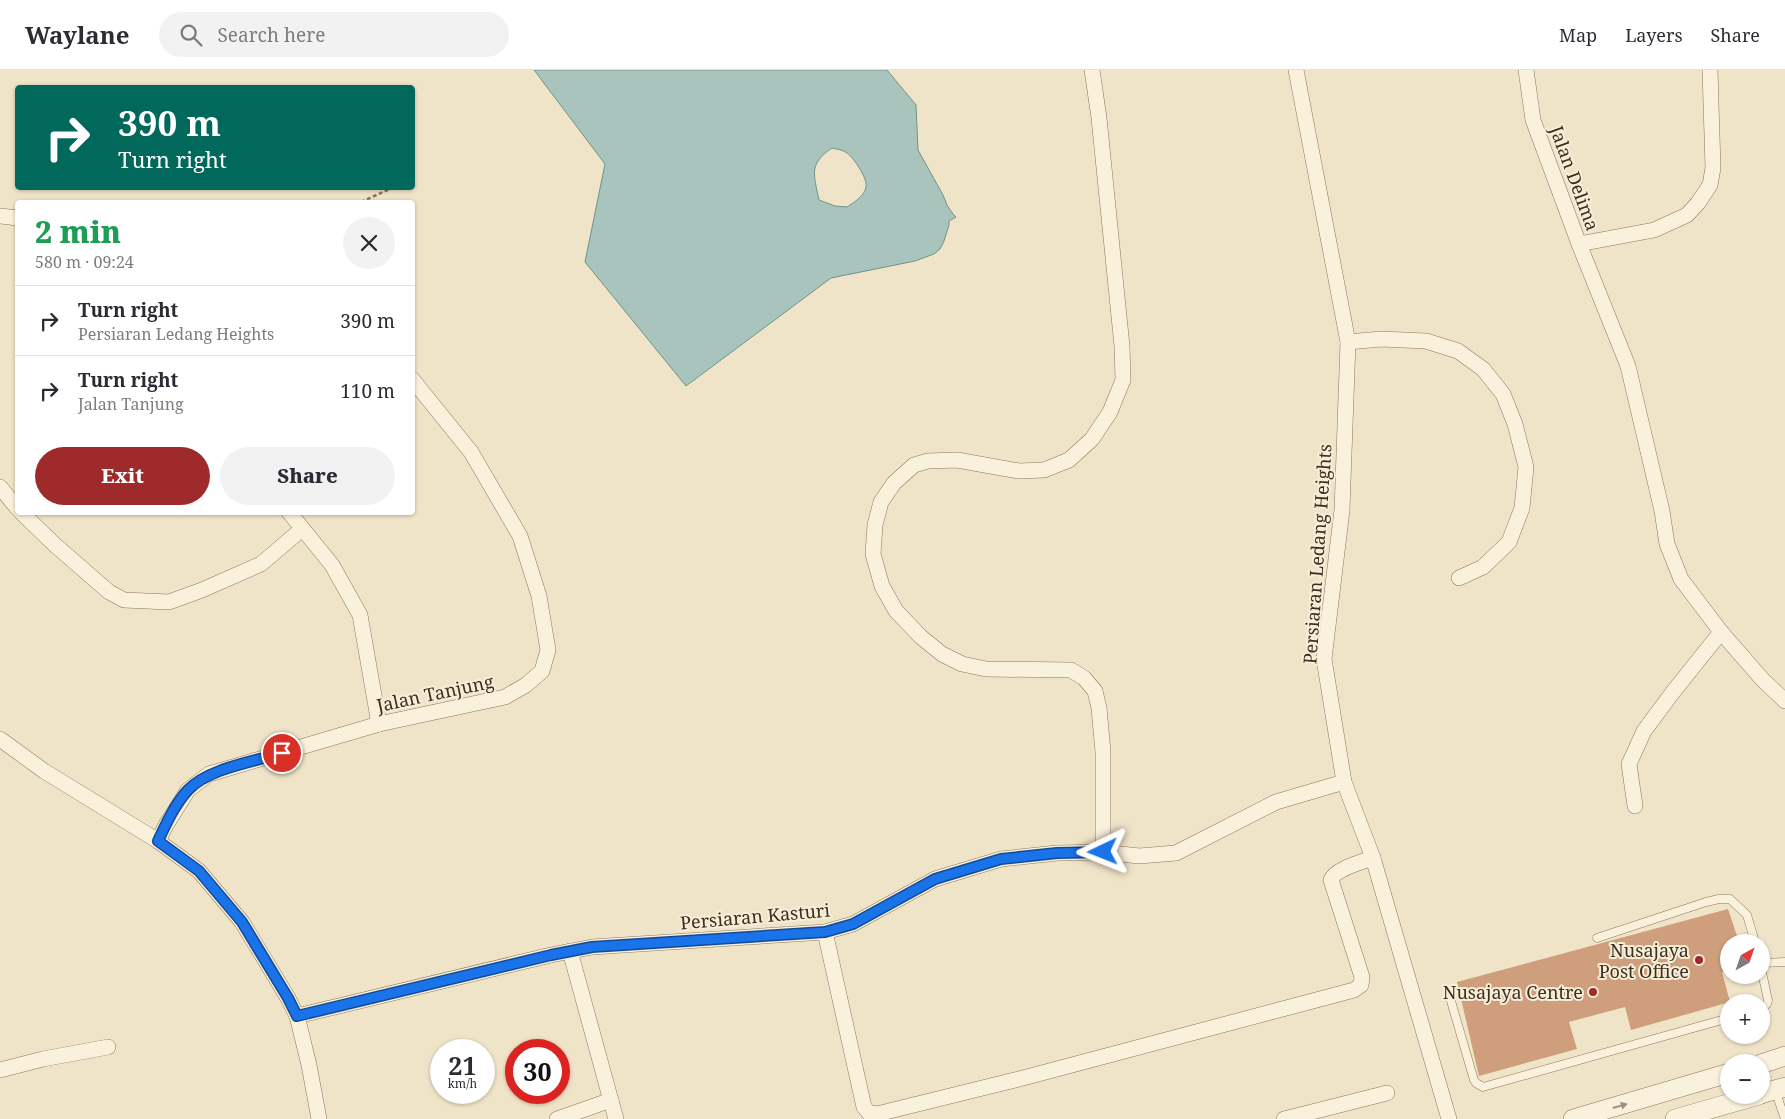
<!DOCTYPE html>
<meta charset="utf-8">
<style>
:root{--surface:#fff;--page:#f2f2f3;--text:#2b2b33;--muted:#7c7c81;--line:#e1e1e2;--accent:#9e2a2b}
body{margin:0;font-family:"Noto Serif",serif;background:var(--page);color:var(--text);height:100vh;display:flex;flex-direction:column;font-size:19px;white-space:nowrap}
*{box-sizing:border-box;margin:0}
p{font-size:16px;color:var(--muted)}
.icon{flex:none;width:28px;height:28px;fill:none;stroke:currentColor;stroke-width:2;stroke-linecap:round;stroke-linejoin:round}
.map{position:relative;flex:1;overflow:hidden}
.drawer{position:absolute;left:15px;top:130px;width:400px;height:315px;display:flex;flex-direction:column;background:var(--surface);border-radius:5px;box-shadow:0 1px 4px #0004}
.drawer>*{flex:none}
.guide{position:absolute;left:15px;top:15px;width:400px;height:105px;border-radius:5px;box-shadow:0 1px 4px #0004;background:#00695c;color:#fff;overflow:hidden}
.needle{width:32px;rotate:40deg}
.controls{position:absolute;left:1720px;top:864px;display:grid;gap:10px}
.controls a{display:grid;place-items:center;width:50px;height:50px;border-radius:50%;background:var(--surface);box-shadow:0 1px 4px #0004;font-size:25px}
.speed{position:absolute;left:430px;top:969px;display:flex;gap:10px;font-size:25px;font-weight:700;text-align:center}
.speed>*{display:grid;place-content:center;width:65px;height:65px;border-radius:50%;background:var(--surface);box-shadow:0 1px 4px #0004;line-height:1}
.speed small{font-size:12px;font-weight:400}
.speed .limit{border:8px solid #d22;background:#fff;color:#111}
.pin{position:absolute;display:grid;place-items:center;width:42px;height:42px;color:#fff;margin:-21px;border:2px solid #fff;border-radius:50%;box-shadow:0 1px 5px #0007}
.me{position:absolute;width:55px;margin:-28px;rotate:268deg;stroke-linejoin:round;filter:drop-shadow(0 0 4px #0008)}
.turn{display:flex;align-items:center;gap:18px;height:105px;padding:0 20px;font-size:22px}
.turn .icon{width:65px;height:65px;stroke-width:2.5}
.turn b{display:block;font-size:35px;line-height:42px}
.round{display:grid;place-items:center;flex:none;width:52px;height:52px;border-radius:26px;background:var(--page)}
.overview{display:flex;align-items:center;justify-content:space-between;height:85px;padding:0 20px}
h1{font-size:30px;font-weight:800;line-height:38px;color:#1e9e55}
.action{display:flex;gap:10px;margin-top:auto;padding:10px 20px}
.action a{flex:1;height:58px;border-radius:30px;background:var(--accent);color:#fff;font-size:20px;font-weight:800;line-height:58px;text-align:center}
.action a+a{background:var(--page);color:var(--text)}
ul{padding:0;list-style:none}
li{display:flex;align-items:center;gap:15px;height:70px;padding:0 20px;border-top:1px solid var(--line)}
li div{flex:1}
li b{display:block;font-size:19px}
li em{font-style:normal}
header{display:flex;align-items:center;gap:30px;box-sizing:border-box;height:70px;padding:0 25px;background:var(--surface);border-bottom:1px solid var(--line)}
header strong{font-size:24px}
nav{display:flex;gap:28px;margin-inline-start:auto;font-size:18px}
.search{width:350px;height:45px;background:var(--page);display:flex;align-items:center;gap:12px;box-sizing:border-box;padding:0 18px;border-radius:28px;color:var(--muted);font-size:19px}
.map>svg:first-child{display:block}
.water{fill:#a9c4bc;stroke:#6f938a;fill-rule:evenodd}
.building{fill:#cf9f7d}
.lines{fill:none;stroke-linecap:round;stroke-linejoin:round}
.service-casing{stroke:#8d765c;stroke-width:9}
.minor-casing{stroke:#8d765c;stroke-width:16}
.tertiary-casing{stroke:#8d765c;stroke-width:20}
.path{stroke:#8d765c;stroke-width:2.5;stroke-dasharray:4 2.5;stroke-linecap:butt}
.service{stroke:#faf1dc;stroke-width:8}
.minor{stroke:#faf1dc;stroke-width:15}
.tertiary{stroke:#faf1dc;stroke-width:19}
.oneway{fill:#9c907e}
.route-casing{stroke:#114b97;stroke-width:12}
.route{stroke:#1a73e8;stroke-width:9}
.poi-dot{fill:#9e2a2b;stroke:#f7eed8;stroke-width:2}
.labels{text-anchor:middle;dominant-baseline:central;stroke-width:4;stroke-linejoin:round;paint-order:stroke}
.street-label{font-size:18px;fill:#3d2e20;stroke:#f7eed8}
.poi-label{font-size:18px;fill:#3d2e20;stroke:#f7eed8;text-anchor:end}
</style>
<header>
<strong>Waylane</strong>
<div class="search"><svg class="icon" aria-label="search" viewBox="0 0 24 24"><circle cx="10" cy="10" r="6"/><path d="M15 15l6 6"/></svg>Search here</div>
<nav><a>Map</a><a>Layers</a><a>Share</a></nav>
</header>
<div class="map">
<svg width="1785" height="1049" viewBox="0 0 1785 1049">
<rect width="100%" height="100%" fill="#f0e4c8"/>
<path class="water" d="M534 0H887L916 35 918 80 943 125 947 135 953 144 956 147 949 151V155L944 171 940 179 934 184 915 191 831 208 686 316 585 192 605 94ZM832 78C837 79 843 80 847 83 854 88 868 109 866 117 864 127 854 132 847 137L835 136 819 130C814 105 808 94 832 78Z"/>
<path class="building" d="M1728 839 1739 872H1729V901L1722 902 1730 932 1631 960 1625 937 1569 952 1577 979 1479 1006 1457 912Z"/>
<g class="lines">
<defs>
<g id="service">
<path d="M1597 868 1706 832 1719 829H1730L1747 845 1755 872"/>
<path d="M1761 893 1785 892"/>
<path d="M1761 898 1768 930 1767 934 1761 939"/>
<path d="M1451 931 1474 1010 1476 1013 1483 1017 1729 948"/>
<path d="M1775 1020 1785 1049"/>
</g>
<g id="minor">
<path d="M1092 0 1099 48 1122 276 1123 310 1110 342 1092 369 1069 390 1044 400 1019 401 957 390 928 391 914 395 894 413 881 432 875 455 873 484 882 516 896 541 921 567 942 584 962 594 986 599 1071 600 1084 608 1095 621 1099 638 1103 682V782"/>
<path d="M1296 0 1348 272 1342 440 1324 589 1344 712 1373 788 1449 1049"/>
<path d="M1526 0 1533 50 1579 174 1628 296 1662 441 1667 474 1681 509 1721 562 1673 622 1644 661 1629 694 1635 736"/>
<path d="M0 146 18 148"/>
<path d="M1579 174 1654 160 1687 145 1698 133 1710 115 1713 98 1710 0"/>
<path d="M1348 272 1381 269 1426 271 1458 281 1483 299 1503 324 1515 354 1526 397 1522 438 1509 472 1483 497 1459 508"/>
<path d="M0 417 18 439"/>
<path d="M21 442 55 475 109 522 124 530 169 532 202 520 261 494 302 459"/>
<path d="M289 442 332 495 360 545 379 654"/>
<path d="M1721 562 1762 609 1785 631"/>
<path d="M0 669 44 701 158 771 199 801 242 852 288 928 297 946 309 995 319 1049"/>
<path d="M158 771 166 755 188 720 209 704 379 654 505 627 526 615 542 601 548 580 539 526 520 466 471 382 412 309"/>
<path d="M825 862 864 1037 869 1043 877 1044 1023 1008 1354 920 1361 915 1362 907 1331 810C1335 799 1362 792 1373 788"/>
<path d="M570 881 616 1049"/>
<path d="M297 946 551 885 592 877 825 862 853 854 935 809 1001 789 1057 783 1103 782 1139 786 1176 783 1276 732 1344 712"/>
<path d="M0 1000 43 989 108 977"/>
<path d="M557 1049 611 1030"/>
<path d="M1284 1049 1387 1023"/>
</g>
<g id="tertiary">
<path d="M1761 994 1785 986"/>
<path d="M1761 1024 1785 1017"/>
<path d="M1573 1049 1729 1003"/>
<path d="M1675 1049 1759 1025"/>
</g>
</defs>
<use href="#service" class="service-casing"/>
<use href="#minor" class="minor-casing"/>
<use href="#tertiary" class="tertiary-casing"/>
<g class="path">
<path d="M412 107H414"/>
<path d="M361 132 392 118"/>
</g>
<use href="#service" class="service"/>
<use href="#minor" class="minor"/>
<use href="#tertiary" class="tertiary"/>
</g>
<defs><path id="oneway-solid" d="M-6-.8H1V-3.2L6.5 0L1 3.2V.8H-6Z" transform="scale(1.25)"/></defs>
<use class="oneway" href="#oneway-solid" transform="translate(1620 1036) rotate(-16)"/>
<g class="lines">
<defs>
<path id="route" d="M282 683C253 692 209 698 188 720 175 734 166 754 158 771L199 801 242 852 288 928 297 946 551 885 592 877 825 862 853 854 935 809 1001 789 1057 783 1103 782"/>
</defs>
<use href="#route" class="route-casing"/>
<use href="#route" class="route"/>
</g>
<g class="poi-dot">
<circle cx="1699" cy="890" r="5"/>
<circle cx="1593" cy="922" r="5"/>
</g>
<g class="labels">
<g class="street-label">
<text transform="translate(1575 108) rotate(70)">Jalan Delima</text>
<text transform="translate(1317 484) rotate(-86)">Persiaran Ledang Heights</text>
<text transform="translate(435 623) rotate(-12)">Jalan Tanjung</text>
<text transform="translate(755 846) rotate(-5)">Persiaran Kasturi</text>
</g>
<g class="poi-label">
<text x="1689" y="880">Nusajaya<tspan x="1689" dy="21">Post Office</tspan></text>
<text x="1583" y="922">Nusajaya Centre</text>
</g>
</g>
</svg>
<div class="controls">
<a><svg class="needle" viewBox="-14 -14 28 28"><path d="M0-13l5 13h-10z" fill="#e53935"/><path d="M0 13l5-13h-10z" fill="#7c7c81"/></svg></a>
<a>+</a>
<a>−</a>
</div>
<div class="speed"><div>21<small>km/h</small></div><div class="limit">30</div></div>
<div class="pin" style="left:282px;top:683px;background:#d93025"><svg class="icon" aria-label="arrive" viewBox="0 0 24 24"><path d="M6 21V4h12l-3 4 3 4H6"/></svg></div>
<svg class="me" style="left:1103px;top:782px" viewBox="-20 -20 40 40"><path d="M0-17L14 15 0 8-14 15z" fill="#1a73e8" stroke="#fff" stroke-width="4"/></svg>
<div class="guide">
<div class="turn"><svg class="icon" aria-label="right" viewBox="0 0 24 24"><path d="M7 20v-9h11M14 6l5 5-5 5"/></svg><div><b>390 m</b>Turn right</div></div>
</div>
<section class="drawer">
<div class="overview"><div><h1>2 min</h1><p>580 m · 09:24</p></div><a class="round"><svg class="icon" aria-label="close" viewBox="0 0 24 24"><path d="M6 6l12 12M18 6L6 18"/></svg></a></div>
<ul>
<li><svg class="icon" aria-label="right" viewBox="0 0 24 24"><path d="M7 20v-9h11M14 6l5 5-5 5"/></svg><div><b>Turn right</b><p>Persiaran Ledang Heights</p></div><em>390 m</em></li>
<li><svg class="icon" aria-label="right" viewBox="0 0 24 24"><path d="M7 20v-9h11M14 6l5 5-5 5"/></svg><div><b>Turn right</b><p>Jalan Tanjung</p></div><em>110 m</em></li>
</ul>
<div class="action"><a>Exit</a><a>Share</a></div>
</section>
</div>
